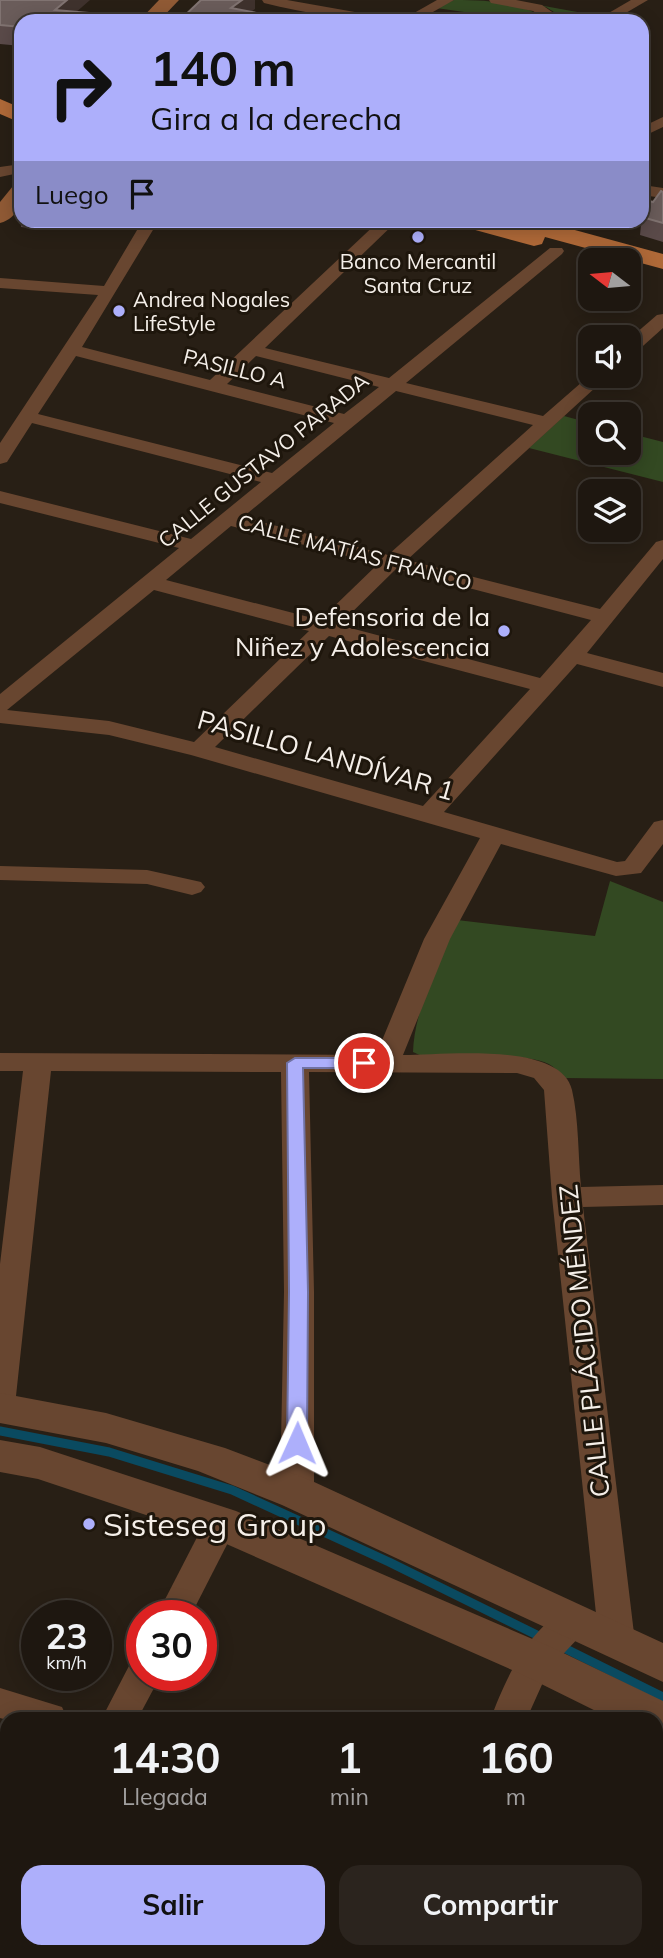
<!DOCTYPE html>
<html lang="es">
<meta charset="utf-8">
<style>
:root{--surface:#1e1710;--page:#2b241e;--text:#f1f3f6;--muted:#a19f9f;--line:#3c3630;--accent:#adaffb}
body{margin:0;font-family:Mulish,sans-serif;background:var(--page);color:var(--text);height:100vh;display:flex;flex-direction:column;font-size:26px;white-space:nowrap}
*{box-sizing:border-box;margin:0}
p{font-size:23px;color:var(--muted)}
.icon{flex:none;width:38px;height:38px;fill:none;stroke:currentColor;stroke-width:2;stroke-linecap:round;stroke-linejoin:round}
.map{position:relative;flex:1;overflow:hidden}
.drawer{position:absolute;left:0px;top:1712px;width:663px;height:247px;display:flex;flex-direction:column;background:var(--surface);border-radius:21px 21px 0 0;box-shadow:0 4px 18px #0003,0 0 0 2px var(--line)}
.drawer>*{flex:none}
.guide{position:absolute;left:14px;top:14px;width:635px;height:214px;border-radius:21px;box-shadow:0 4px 18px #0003,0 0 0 2px var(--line);background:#adaffb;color:#111;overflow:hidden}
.needle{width:46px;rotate:286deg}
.tools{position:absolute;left:578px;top:248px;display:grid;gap:14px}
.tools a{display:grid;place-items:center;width:63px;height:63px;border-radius:14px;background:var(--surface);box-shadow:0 4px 18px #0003,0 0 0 2px var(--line);font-size:35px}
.speed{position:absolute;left:21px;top:1600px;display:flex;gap:14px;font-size:35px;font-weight:700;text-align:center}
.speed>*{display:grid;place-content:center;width:91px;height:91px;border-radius:50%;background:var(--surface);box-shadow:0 4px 18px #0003,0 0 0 2px var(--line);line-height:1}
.speed small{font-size:18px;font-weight:400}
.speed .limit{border:10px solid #d22;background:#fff;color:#111}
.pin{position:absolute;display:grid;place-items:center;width:60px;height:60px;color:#fff;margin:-30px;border:4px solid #fff;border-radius:50%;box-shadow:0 2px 7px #0007}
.me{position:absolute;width:77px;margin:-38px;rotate:1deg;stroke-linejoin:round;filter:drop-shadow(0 0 5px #0008)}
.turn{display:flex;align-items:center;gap:24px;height:147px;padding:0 21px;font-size:32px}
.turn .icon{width:91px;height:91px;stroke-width:2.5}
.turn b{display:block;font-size:49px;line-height:60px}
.then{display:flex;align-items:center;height:66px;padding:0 21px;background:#0003;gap:14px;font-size:26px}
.eta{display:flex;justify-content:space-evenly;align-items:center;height:119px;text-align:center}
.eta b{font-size:42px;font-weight:700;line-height:49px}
.cta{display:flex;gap:14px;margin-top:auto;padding:14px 21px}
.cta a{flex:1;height:80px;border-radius:21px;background:var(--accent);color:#111;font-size:28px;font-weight:700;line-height:80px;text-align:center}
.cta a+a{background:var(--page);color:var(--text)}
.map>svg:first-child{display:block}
.green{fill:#334922}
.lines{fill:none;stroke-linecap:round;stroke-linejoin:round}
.stream{stroke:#0a4a60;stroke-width:9}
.minor{fill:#684630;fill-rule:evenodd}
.tertiary{fill:#684630;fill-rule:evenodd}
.secondary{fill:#905a35;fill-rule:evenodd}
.primary{fill:#af6938;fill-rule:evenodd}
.wall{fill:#5a4a49}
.shaded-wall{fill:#3f322d}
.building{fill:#6a5c5a;stroke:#807371;stroke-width:2}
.route{fill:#adaffb;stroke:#7072a3;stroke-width:2}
.poi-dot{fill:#adaffb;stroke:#1e160c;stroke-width:2.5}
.labels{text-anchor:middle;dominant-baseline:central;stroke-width:6;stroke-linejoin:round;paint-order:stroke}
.far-poi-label{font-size:21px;fill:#f5efe9;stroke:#1e160c}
.far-street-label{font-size:21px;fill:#f5efe9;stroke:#1e160c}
.poi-label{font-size:26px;fill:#f5efe9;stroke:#1e160c;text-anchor:end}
.street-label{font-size:26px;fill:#f5efe9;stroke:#1e160c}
.near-poi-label{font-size:32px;fill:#f5efe9;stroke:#1e160c;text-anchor:start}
</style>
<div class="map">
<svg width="663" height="1958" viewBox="0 0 663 1958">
<rect width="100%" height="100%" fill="#281f15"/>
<g class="green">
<path d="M454 0C493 0 517 2 552 21H528L436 8Z"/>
<path d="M511 0 605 17 590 21 565 19 546 7Z"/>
<path d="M564 416 590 423V453H628V433L663 442V482L529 448Z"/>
<path d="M610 881 663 902V1079L563 1078C560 1074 556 1069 552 1066 533 1051 451 1057 424 1057L413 1052C414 1011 440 957 457 920L595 936Z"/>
</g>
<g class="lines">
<g class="stream">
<path d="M0 1431 109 1452 232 1490 389 1562 543 1638"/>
<path d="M560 1646 663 1697"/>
</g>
<g class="minor">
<path d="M262 0H287L383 17 390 21C347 21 306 13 264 3Z"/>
<path d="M437 0H454L417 21H400Z"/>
<path d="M489 0H516L542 5 558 16 574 21H548L533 11 491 3Z"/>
<path d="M631 0H648L612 21H595Z"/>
<path d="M663 117V127L642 137V127Z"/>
<path d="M14 165 21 169 19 173 0 177V167Z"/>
<path d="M643 185 663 188V198L642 195Z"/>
<path d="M143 220H159L82 347 210 380 380 220H398L265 348 389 378 550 248H562L564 251 562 254 406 383 543 416 590 375 608 376 407 560 600 609 656 542 663 540V559L587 653 663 673V687L577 664 444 812 617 862 625 861 654 822 663 820V844L641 873 616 876 501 844 450 939 403 1055C442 1055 561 1041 572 1090 579 1120 578 1156 581 1187L663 1185V1205L583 1207 635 1642 629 1652 617 1656 605 1652 599 1642 552 1197 544 1090 534 1078 517 1073 309 1072 314 1292V1493L309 1502 297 1506 285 1502 280 1493 284 1292 281 1072 51 1071 16 1396 11 1404 0 1408V1264L23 1071H0V1053L376 1055 424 939 480 838 191 755 109 735 0 723V694L179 548 0 503V491L191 539 261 482 32 423 7 462 0 464V443L98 295 0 288V278L104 286ZM76 356 334 423 272 473 38 414ZM256 356 379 387 344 414 227 384ZM396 391 533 425 388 555 243 517ZM231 526 378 564 320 620 166 580ZM396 569 591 620 540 678 339 625ZM154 590 309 631 194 742 109 721 7 710ZM329 636 530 689 423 806 215 747Z"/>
<path d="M663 314V328L634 354 628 355V340L657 315Z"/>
<path d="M0 866 147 870 201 882 205 887 201 892 192 895 147 884 0 880Z"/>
<path d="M221 1510 233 1514 238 1523 191 1615H157L209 1514Z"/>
<path d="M572 1608 584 1612 589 1622 584 1632 549 1669 527 1718H491C505 1680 531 1622 572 1608Z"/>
<path d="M142 1661V1675H161L138 1718H102L130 1664Z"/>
<path d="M0 1688 62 1707 67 1718 7 1720 0 1718Z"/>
<path d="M7 1934V1951H29L26 1958H0V1936Z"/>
<path d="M386 1951H426L423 1958H383Z"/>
</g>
<g class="tertiary">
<path d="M0 1393 106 1413 225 1448 312 1481 663 1643V1682L282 1505 198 1471 106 1443 0 1423Z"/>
<path d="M0 1440 40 1447 236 1511 551 1647 663 1701V1734L656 1736V1718H610L519 1673 206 1535 38 1479 0 1472Z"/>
</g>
<g class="secondary">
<path d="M159 0H179L159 21H139Z"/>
<path d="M21 184C21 201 19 218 0 223V202L13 186Z"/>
</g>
<g class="primary">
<path d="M0 99 21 108V123L0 114Z"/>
<path d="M454 220H538L663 254V269L545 237 542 244 534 246 457 225Z"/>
</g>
</g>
<g class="wall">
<path d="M0 0 21 21V46L0 44Z"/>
<path d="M663 192V242L640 235 642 215 653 202Z"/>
<path d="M21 213V220H56L46 230 21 227 20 214Z"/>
</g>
<g class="shaded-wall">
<path d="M67 0H90L66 21 55 10Z"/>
<path d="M242 0H255V9L238 21 231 8Z"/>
<path d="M101 14V21H93Z"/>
<path d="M45 220H56L46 230Z"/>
</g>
<g class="building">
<path d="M0 0H67L55 10 101 14 93 21H21V27L0 25Z"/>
<path d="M201 0H242L231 8 299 21H179Z"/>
<path d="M661 191 663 192V223L642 217 649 201 653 202Z"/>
</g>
<path class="route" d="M295 1058H364L372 1063 364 1068H303L308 1292 307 1443 304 1448 297 1451 290 1448 287 1443 289 1292 287 1063Z"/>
<g class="poi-dot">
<circle cx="418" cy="237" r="7"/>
<circle cx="119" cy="311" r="7"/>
<circle cx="504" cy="631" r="7"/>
<circle cx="89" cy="1524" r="7"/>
</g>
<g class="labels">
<g class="far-poi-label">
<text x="418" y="261">Banco Mercantil<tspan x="418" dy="24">Santa Cruz</tspan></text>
<text x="133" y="299" text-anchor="start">Andrea Nogales<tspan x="133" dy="24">LifeStyle</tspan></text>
</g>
<g class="far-street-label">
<text transform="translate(235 368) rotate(14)">PASILLO A</text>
<text transform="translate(263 460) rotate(-39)">CALLE GUSTAVO PARADA</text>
<text transform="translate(355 552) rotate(15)">CALLE MATÍAS FRANCO</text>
</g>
<g class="poi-label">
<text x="490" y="616">Defensoria de la<tspan x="490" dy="30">Niñez y Adolescencia</tspan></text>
</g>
<g class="street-label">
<text transform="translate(326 755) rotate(16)">PASILLO LANDÍVAR 1</text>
<text transform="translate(584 1341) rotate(-96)">CALLE PLÁCIDO MÉNDEZ</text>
</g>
<g class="near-poi-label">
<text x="103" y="1524">Sisteseg Group</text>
</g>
</g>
</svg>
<div class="tools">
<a><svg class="needle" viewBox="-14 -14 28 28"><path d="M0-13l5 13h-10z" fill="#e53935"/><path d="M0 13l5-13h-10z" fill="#a19f9f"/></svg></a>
<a><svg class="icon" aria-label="sound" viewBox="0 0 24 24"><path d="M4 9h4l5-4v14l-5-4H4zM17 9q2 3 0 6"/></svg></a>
<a><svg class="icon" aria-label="search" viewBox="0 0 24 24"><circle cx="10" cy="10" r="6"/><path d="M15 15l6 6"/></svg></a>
<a><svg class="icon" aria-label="layers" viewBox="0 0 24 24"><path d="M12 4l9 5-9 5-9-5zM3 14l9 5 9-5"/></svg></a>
</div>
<div class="speed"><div>23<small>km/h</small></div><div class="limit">30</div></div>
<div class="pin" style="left:364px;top:1063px;background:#d93025"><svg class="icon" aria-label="arrive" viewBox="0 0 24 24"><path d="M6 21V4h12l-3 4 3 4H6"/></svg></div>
<svg class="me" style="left:297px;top:1443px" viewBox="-20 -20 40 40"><path d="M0-17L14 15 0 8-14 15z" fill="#adaffb" stroke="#fff" stroke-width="4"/></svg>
<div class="guide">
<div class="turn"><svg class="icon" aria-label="right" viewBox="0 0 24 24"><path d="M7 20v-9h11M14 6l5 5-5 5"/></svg><div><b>140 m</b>Gira a la derecha</div></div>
<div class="then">Luego<svg class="icon" aria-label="arrive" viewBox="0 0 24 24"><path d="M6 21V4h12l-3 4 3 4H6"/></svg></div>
</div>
<section class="drawer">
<div class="eta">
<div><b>14:30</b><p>Llegada</p></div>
<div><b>1</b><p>min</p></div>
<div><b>160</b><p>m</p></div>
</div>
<div class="cta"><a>Salir</a><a>Compartir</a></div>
</section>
</div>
